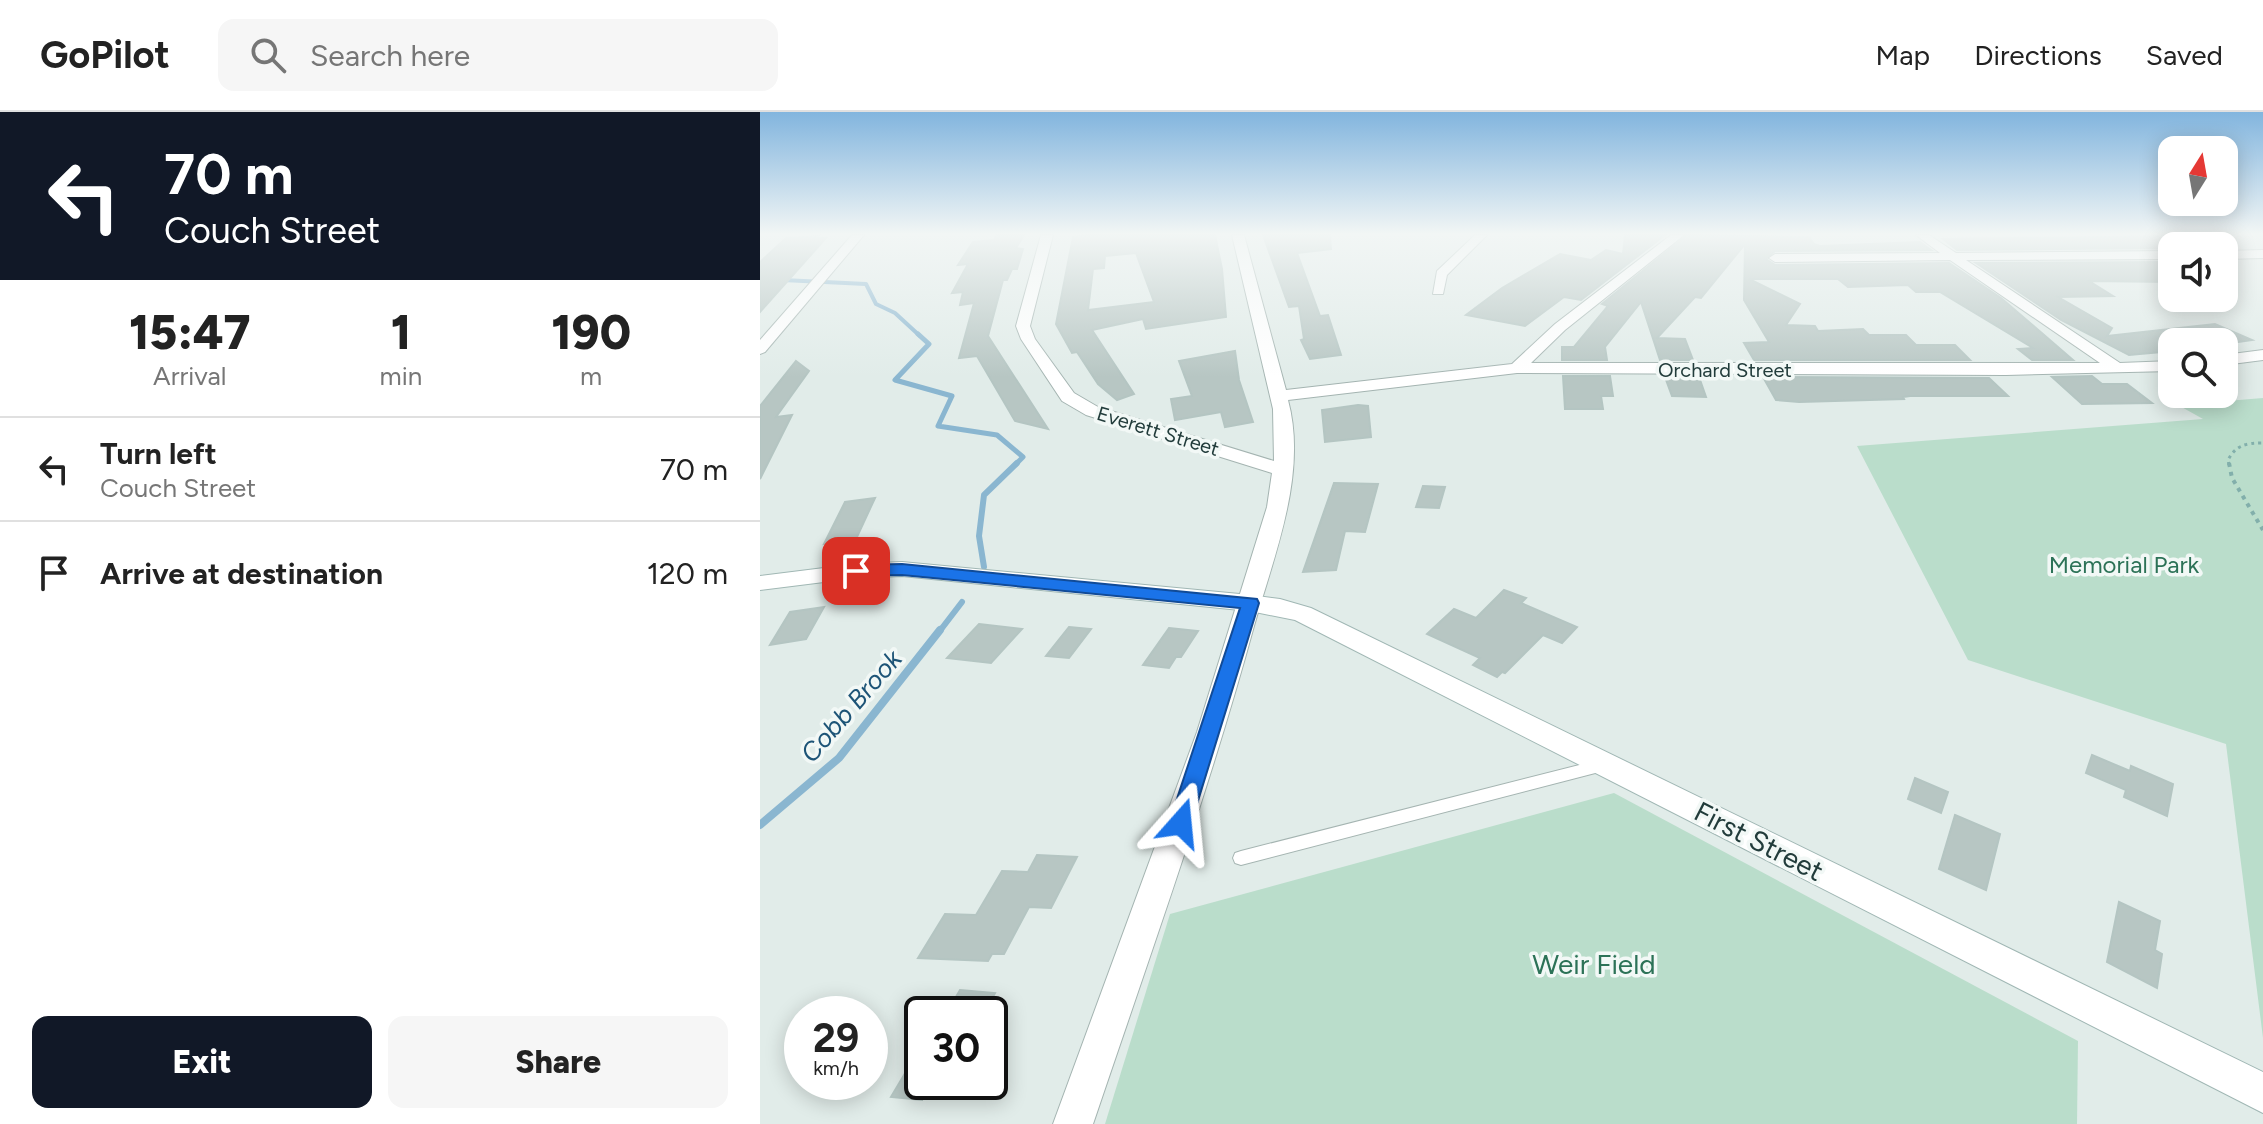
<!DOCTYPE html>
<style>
:root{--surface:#fff;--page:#f6f6f6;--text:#222;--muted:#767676;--line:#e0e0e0;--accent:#111827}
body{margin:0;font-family:Figtree,sans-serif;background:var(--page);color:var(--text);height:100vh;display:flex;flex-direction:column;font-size:30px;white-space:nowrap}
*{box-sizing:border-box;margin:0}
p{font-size:26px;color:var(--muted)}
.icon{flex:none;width:44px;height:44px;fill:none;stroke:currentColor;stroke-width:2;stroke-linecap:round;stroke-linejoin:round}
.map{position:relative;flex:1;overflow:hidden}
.drawer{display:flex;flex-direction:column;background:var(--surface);width:760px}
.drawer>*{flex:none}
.top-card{background:#111827;color:#fff;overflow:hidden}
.needle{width:52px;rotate:11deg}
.tools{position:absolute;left:1398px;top:24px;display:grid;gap:16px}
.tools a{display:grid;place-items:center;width:80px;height:80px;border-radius:16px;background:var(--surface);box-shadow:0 4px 20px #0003;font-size:40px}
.speed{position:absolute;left:24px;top:884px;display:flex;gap:16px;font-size:40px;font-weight:700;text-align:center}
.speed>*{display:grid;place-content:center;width:104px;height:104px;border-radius:50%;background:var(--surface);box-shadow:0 4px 20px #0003;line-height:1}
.speed small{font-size:20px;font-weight:400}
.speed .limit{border:4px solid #111;border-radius:12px;background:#fff;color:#111}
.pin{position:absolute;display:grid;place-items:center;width:68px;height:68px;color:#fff;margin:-34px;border-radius:16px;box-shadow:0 4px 12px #0006}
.me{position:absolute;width:88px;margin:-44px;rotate:18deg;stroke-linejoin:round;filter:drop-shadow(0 0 6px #0008)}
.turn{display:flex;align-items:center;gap:28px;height:168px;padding:0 32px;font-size:36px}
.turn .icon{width:104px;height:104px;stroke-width:2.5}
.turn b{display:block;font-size:56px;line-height:68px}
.eta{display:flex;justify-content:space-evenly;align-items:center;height:136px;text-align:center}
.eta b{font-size:48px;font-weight:800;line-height:56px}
.button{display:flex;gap:16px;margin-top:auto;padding:16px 32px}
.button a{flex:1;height:92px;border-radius:16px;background:var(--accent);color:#fff;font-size:32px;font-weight:800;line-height:92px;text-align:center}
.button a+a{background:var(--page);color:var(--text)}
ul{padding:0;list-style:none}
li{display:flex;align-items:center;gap:24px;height:104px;padding:0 32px;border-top:2px solid var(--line)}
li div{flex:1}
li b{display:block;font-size:30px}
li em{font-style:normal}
header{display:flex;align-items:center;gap:48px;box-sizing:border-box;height:112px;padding:0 40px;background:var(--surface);border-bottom:2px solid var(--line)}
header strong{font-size:38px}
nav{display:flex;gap:44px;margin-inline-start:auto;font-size:28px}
.search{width:560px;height:72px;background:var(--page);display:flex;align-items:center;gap:20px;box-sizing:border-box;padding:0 28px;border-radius:16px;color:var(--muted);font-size:30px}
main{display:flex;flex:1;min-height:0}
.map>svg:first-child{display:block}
.green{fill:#baddcb}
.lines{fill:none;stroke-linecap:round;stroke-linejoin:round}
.stream-far3{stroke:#8ab6d0;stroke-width:4}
.stream-far2{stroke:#8ab6d0;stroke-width:5}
.stream-far1{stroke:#8ab6d0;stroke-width:6}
.stream{stroke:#8ab6d0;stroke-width:8}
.building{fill:#b7c6c3;stroke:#b4c5c2;stroke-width:2;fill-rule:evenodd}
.lane-casing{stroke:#a4b4b1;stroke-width:2}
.street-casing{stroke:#a4b4b1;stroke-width:2}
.secondary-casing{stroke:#a0b7b4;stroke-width:2}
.path-far1{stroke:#82afab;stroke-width:3;stroke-dasharray:3 4;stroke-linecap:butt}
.path{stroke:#82afab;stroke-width:4;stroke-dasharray:4 5;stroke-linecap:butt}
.lane{fill:#fff;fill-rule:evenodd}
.street{fill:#fff;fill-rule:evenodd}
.secondary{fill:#fff;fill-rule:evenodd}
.route{fill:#1a73e8;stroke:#114b97;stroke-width:2}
.labels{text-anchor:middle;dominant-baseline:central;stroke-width:7;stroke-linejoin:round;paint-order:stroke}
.far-street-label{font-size:20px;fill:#223c3b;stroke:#f2f8f6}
.park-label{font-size:24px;fill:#2c7257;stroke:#f2f8f6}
.water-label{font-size:26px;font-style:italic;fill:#1d5477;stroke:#f2f8f6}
.near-street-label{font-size:28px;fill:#223c3b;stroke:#f2f8f6}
.near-park-label{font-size:28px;fill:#2c7257;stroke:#f2f8f6}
</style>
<header>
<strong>GoPilot</strong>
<div class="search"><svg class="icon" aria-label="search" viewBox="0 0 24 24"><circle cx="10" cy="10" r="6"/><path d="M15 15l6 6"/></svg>Search here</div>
<nav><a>Map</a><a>Directions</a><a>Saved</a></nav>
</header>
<main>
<section class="drawer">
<div class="top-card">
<div class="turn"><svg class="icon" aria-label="left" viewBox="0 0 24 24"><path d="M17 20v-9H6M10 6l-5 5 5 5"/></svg><div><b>70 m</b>Couch Street</div></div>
</div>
<div class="eta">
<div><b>15:47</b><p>Arrival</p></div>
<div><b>1</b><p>min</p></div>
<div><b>190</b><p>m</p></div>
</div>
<ul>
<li><svg class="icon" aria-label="left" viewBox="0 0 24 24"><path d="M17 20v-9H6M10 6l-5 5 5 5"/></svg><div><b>Turn left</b><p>Couch Street</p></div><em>70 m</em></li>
<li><svg class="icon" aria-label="arrive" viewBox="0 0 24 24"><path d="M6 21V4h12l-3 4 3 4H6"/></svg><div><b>Arrive at destination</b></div><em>120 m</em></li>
</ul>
<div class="button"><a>Exit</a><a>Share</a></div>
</section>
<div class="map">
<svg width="1503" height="1012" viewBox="0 0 1503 1012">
<rect width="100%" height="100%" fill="#e1ece9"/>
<g class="green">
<path d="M1503 286V926L1466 632 1208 548 1097 334 1443 307 1418 293Z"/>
<path d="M854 681 1318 929 1317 1012H345L410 802Z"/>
</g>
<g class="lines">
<path class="stream-far3" d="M0 167 106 172 116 192 135 201 160 224"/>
<path class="stream-far2" d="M158 222 169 232 135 268 192 284 178 314 237 323 263 345 255 353"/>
<g class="stream-far1">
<path d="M224 455 219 424 224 383 257 351"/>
<path d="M179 520 202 490"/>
</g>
<path class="stream" d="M0 713 79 646 180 518"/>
</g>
<g class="building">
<path d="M237 123H264L256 136 263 137 257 157H252L247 168H243L228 224 288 317 255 309 217 244 199 246 214 191 200 193 203 180 192 181 208 152 198 153 213 130 234 128Z"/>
<path d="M327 123H455L462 157 466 205 386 217 383 207 332 218 374 282 357 288 338 272 317 240 312 241 296 212 313 125ZM376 141 394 190 328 198 333 157 344 156 345 144Z"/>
<path d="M503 123H570L571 137 537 141 560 204 568 203 581 243 550 247 541 228 544 227 539 194 529 195Z"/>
<path d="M865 123H905L821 188 804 185 765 214 706 203 742 176 800 142 831 148 846 138 863 142Z"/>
<path d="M927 123 1049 125 1054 132 1060 134 1160 130 1171 138 1015 139 1006 147 1015 153 1189 151 1241 186 1313 248H1272L1258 237 1273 236 1180 180H1156L1148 173 1088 175 1078 167H989L1040 192 1026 213 1055 214 1058 219 1103 217 1109 223H1146L1156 233H1195L1210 248H994L984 231 1009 230 984 188 985 132 941 186 935 185 897 226 925 227 933 248H900L881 190 845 235 847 248H802V235H814L848 194 842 192Z"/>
<path d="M58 124 55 126H66L0 200V150L26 126Z"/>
<path d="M1412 124V136L1197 138 1183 127Z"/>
<path d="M1412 150V170L1329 169 1353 184 1298 185 1352 216 1347 224 1455 212 1492 228 1464 232 1412 230V239L1369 243 1301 208 1216 151Z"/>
<path d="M475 239 479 268 493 310 465 315 461 300 415 308 411 287 432 284 419 249Z"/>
<path d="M36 249 49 259 16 305 32 303 0 367V294Z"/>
<path d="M803 264H850L853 284H841L843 297H805Z"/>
<path d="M1332 264 1342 272H1367L1392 291 1322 292 1292 265Z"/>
<path d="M905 265H939L946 285 912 284Z"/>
<path d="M1003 265 1229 266 1248 284H1150L1143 285 1144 287 1039 290 1016 288Z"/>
<path d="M598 293 608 294 611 325 565 330 562 298Z"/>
<path d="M574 371 618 372 605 420 585 419 576 458 543 460Z"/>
<path d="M663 374 685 375 679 396 656 395Z"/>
<path d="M115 386 96 427 64 432 85 390Z"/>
<path d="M744 478 766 486 761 491 817 515 802 531 783 523 745 561 742 560 737 565 713 553 720 546 667 522 694 497 716 506Z"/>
<path d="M64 495 46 527 10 533 30 500Z"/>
<path d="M219 512 262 517 231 551 187 546Z"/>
<path d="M309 515 331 517 309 546 286 544Z"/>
<path d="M409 516 438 519 421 545H416L409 556 383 553Z"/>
<path d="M1332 643 1370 659 1371 654 1413 672 1407 704 1364 685 1366 678 1326 661Z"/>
<path d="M1155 666 1188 680 1181 701 1148 687Z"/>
<path d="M1195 703 1240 722 1226 778 1179 757Z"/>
<path d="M277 743 317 745 291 796 269 795 244 842H232L228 849 158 846 185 802 216 803 242 759 268 760Z"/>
<path d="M1359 790 1400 809 1395 838 1402 842 1397 876 1347 850Z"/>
<path d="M200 878 235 881 223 902H186Z"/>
<path d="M162 933V988L131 985Z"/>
</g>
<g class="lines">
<defs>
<path id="lane" d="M843 647 848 649 850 653 848 657 843 659 481 753 475 751 473 746 475 741 481 739Z"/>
<g id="street">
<path d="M92 123H104L5 240 0 242V228Z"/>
<path d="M281 123H293L270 214 275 227 314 281 338 295 514 349 513 297 472 123H484L526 278 752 252 795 212 911 123H924L805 218 771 251H1340L1190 148 1015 150 1009 146 1015 142 1180 141 1156 123H1169L1196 141 1412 139V147L1206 148 1360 251 1412 249V259L1246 263 757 261 528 288C548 362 514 443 494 514 448 682 389 846 333 1012H293L437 620 507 395 512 361 326 303 302 289 261 227 256 214Z"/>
<path d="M715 123H727L687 163 683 182H673L677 159Z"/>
<path d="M1503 138V146L1464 147V139Z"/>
<path d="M1503 238V248L1464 253V243Z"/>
</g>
<path id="secondary" d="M142 450 490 483 520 487 551 496 1503 960V1001L535 508 490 499 142 464 96 466 0 478V464L96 452Z"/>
</defs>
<use href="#lane" class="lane-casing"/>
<use href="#street" class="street-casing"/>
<use href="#secondary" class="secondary-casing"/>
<path class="path-far1" d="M1469 353 1468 348C1476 333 1486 331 1503 331"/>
<path class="path" d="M1469 351 1472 366 1503 418"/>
<use href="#lane" class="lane"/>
<use href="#street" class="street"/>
<use href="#secondary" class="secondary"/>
</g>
<linearGradient id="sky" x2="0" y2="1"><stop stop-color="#82b5de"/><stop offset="0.46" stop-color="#f2f6f5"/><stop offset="1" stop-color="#f2f6f5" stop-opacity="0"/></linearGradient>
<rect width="1503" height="265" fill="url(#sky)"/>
<path class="route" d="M142 452 497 487 499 491 429 718 421 721 413 718 409 711 480 496 142 463 96 464 88 459 96 453Z"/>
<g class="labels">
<g class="far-street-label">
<text x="965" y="258">Orchard Street</text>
<text transform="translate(398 319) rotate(17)">Everett Street</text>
</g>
<g class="park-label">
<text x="1364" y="452">Memorial Park</text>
</g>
<g class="water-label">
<text transform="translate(91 594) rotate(-49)">Cobb Brook</text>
</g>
<g class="near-street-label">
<text transform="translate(999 729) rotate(27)">First Street</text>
</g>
<g class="near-park-label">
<text x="834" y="852">Weir Field</text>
</g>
</g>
</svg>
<div class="tools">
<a><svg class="needle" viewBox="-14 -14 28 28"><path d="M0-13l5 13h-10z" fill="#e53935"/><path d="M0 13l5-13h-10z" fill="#767676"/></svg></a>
<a><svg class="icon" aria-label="sound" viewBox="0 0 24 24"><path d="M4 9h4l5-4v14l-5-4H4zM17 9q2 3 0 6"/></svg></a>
<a><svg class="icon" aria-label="search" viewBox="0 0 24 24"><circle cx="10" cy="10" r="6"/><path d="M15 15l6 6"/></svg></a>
</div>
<div class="speed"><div>29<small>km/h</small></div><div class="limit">30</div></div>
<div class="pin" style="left:96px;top:459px;background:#d93025"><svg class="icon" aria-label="arrive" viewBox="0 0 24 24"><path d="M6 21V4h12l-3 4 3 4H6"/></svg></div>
<svg class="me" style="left:421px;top:711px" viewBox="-20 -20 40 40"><path d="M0-17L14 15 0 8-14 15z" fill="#1a73e8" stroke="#fff" stroke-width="4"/></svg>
</div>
</main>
